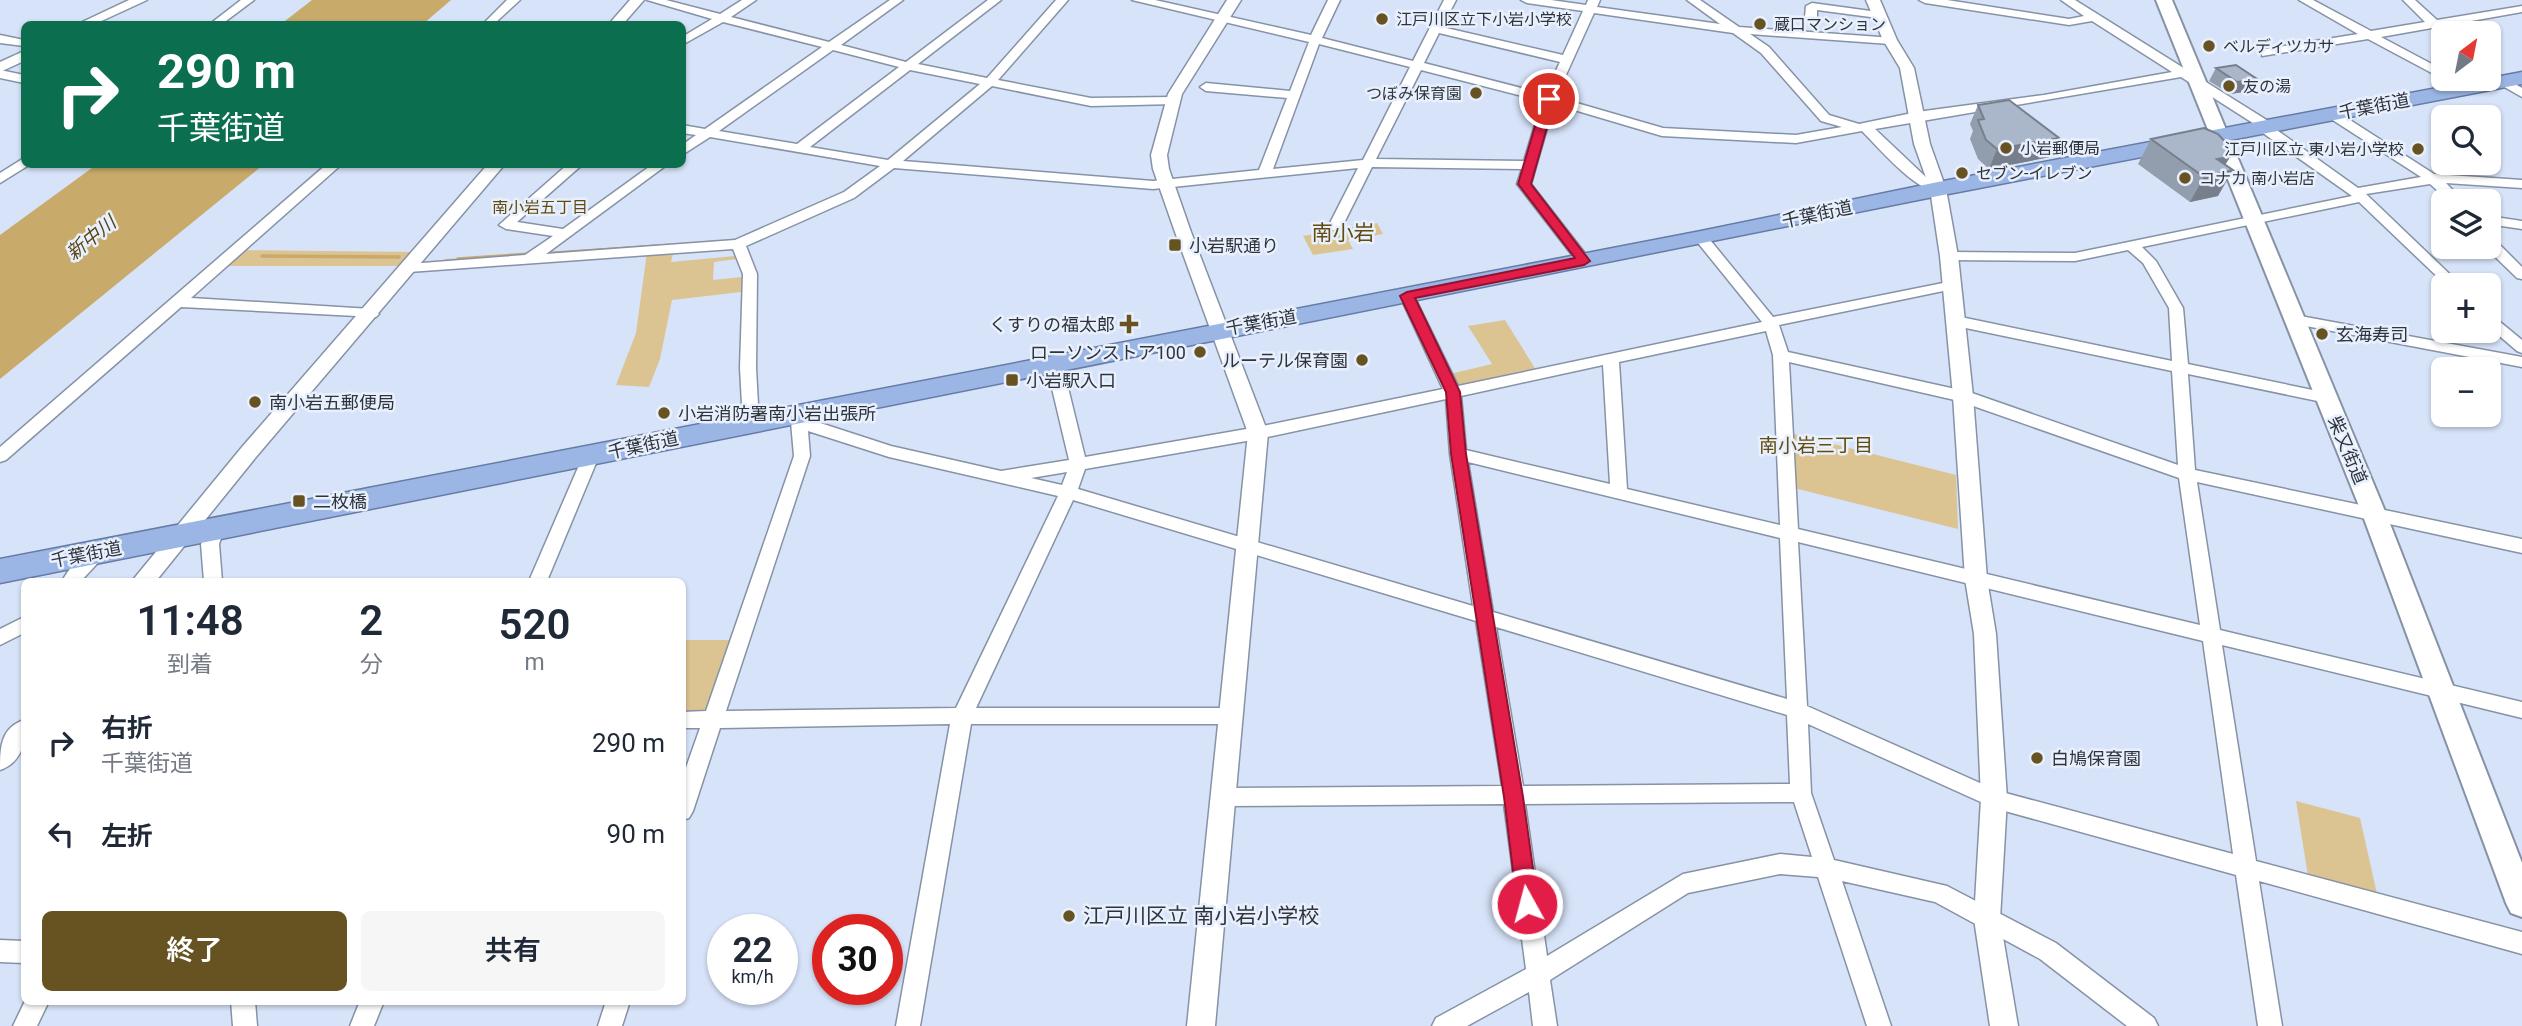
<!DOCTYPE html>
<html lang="ja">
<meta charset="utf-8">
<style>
:root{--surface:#fff;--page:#f6f6f7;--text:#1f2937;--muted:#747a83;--accent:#675322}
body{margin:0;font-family:Roboto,"Noto Sans JP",sans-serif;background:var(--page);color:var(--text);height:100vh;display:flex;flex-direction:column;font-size:26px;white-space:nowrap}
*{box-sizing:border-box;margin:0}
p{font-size:23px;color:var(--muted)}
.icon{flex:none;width:38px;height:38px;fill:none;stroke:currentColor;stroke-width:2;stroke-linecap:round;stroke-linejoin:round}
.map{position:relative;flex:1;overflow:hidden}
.sheet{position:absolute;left:21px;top:578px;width:665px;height:427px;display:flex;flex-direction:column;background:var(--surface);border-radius:10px;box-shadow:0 2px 5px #0004}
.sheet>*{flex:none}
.top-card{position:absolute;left:21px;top:21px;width:665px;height:147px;border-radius:10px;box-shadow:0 2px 5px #0004;background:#0b6e4f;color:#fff;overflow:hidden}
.needle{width:46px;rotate:32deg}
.buttons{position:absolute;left:2431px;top:21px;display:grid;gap:14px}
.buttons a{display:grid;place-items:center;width:70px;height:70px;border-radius:10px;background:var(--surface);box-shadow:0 2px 5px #0004;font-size:35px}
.speed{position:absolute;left:707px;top:914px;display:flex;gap:14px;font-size:35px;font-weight:700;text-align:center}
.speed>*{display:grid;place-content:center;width:91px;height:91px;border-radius:50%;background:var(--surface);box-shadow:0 2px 5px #0004;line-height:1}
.speed small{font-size:18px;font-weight:400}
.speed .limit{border:10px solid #d22;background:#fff;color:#111}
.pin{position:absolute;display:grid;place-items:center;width:60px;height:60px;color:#fff;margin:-30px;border:4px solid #fff;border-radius:50%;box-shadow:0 2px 7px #0007}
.me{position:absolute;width:77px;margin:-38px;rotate:353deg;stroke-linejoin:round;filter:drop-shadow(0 0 5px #0008)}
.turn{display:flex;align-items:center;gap:24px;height:147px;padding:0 21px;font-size:32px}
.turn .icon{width:91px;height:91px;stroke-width:2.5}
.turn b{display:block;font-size:49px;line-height:60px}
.eta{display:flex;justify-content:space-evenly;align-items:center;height:119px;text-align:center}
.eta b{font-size:42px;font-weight:600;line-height:49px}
.cta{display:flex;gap:14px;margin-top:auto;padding:14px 21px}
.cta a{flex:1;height:80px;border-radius:10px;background:var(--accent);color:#fff;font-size:28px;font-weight:600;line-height:80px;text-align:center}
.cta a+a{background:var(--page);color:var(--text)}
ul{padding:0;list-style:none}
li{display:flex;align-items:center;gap:21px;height:91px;padding:0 21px}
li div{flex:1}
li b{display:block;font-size:26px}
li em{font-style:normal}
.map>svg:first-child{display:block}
.green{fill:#dbc491}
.water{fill:#c8ab6b}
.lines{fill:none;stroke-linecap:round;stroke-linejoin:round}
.stream{stroke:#c8ab6b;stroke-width:3.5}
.minor-casing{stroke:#8692a5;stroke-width:3}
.tertiary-casing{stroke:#8692a5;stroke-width:3}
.secondary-casing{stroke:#8692a5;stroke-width:4}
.trunk-casing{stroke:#657ca5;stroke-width:3}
.minor{fill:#fff;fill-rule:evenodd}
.tertiary{fill:#fff;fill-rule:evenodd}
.secondary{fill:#fff;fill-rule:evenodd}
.trunk{fill:#9bb6e4;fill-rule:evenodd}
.wall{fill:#929dae}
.shaded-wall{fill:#777f8d}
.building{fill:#aab6ca;stroke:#777f8d;stroke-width:2}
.route{fill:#e11d48;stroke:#92132f;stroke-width:2}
.poi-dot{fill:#675322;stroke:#e9f0fd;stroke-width:2.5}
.labels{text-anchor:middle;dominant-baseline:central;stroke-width:5;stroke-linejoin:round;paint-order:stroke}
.far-poi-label{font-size:16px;fill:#2f343c;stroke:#e9f0fd;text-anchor:start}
.far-neighbourhood-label{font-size:16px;fill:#614b0e;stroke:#e9f0fd}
.street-label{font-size:18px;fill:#2f343c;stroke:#e9f0fd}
.poi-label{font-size:18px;fill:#2f343c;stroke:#e9f0fd;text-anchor:start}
.water-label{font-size:19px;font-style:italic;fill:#594513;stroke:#e9f0fd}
.neighbourhood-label{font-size:19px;fill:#614b0e;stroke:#e9f0fd}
.quarter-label{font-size:21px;fill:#614b0e;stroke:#e9f0fd}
.near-poi-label{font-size:21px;fill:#2f343c;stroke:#e9f0fd;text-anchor:start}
</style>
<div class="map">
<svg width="2522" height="1026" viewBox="0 0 2522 1026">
<rect width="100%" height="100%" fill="#d7e3f9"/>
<g class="green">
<path d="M1377 223 1383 234 1348 240 1353 249 1313 255 1303 236Z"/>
<path d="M736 239 735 242 444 262 445 259Z"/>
<path d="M242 250 414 252 403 266H224Z"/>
<path d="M674 250 671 262 735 256 737 259 714 262 713 280 742 277 741 292 672 300 660 359 649 387 616 385 636 333 647 252Z"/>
<path d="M1505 320 1536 370 1456 386 1450 374 1492 364 1468 326Z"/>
<path d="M1790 433 1956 475 1958 529 1794 488Z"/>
<path d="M682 640H733L708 714H683Z"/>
<path d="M2296 801 2360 818 2377 894 2308 876Z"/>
</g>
<g class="water">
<path d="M312 0H451L423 24H281Z"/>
<path d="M96 165H263L0 379V235Z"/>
</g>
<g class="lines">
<g class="stream">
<path d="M541 254 660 246"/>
<path d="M262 256 399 257"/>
<path d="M458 259 531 254"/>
</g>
<defs>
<g id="minor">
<path d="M241 0H254L222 24H210Z"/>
<path d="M507 0H520L494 24H483Z"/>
<path d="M647 0H666L720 14 742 0H756L731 17 829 42 890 0H903L841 45 906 62 988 0H1001L918 64 987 78 1056 0H1068L998 80 1091 98 1172 97 1176 98V104L1091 106 992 86 903 161 1153 181 1259 170 1287 98 1206 91 1200 87 1206 83 1290 91 1309 42 1132 0H1155L1311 35 1328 0H1340L1322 38 1413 61 1444 0H1456L1442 27 1563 55 1583 11 1527 3 1521 0H1551L1586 5 1588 0H1600L1597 7 1720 24 1687 0H1700L1739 27 1894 38 1896 40 1890 44 1750 34 1769 47 1829 115 1859 124 1917 112 2044 95 2172 72 2092 21 2069 25 1925 3 1919 0H1947L2069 19 2084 16 2061 0H2075L2273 124 2274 128 2358 188 2421 177 2328 117V111H2336L2434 174 2522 180V188L2446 183 2463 201H2449L2430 184 2366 194 2461 285H2446L2359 202 2142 247 2156 261 2183 308 2188 364 2327 393 2335 398 2327 403 2188 374 2195 470 2522 539V553L2197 482 2220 630 2522 702V718L2222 645 2256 861 2522 932V954L2259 881 2282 1026H2258L2236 875 1994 808 1808 724 1811 793 1834 860 1947 886 2056 943 2154 1018 2158 1026H2127L2040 959 1935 902 1842 881 1891 1026H1867L1818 877 1780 874 1688 893 1550 980 1557 1026H1533L1529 992 1467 1026H1432L1436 1018 1526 969 1504 804 1223 806 1216 803 1213 797 1216 791 1223 788 1502 786 1476 621 1073 500 976 708H1231L1238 710 1241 716 1238 722 1231 724H971L920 1026H896L950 724 720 728 693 811 689 818 682 820V779L700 728H682V712L706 711 794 456 791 422 793 410H805L808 419 891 446 1001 471 1069 460 1046 363 1054 358 1062 363 1085 457 1258 427 1443 389 1400 296 1407 291 1414 296 1458 386 1762 322 1694 238 1701 234 1706 235 1773 317 1953 281 1958 282 1960 285 1953 289 1779 325 1788 352 1969 392 2178 465 2172 371 1956 326 1948 321 1956 316 2172 361 2169 308 2143 263 2128 250 2075 261 1949 260 1942 256 1949 252 2075 253 2352 196 2260 131 2259 127 2181 77 1875 129 1929 180 1943 186V192C1919 196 1879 148 1862 131L1796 143 1662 136 1554 104 1531 184 1591 261 1584 265 1579 264 1517 184 1522 169 1372 167 1342 227 1335 231 1328 227 1358 168 1153 189 894 168 854 198 746 246 757 274 756 368 759 423 751 429 743 423 740 368 743 274 733 249 409 272 402 268 409 264 525 255 553 236 506 229 499 225 568 164H583L517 222 563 229 653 164H668L546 254 735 240 844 192 880 166 710 137 682 155V145L696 135 682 133V125L705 129 822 47 723 22 682 45V37L712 19ZM1594 13 1733 33 1761 53 1821 121 1842 127 1796 135 1663 128 1556 97ZM1439 33 1560 62 1545 94 1424 63ZM1319 44 1410 67 1363 160 1273 169ZM833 50 899 67 797 144 719 131ZM910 70 980 84 888 160 810 147ZM1421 70 1542 101 1524 161 1376 159ZM1766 331 1773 355 1780 525 1627 489 1619 362ZM1789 362 1959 401 2179 478 2200 625 1798 529ZM1603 365 1610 484 1466 450 1461 396ZM1446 399 1450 454 1473 606 1078 489 1085 469 1258 439ZM808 431 889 457 1058 496 956 708 726 711 810 456ZM1468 462 1780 538 1787 699 1493 612ZM1067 472 1062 485 1031 478ZM1798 542 2203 641 2233 854 1998 791 1807 706ZM1496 627 1787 715 1790 784 1523 786ZM1794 802 1812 857 1780 854 1683 874 1547 956 1525 804Z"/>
<path d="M2299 0H2313L2371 31 2425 22 2403 0H2415L2437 20 2522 6V12L2381 37 2443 70V79L2368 39 2262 56V50L2266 49 2358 34Z"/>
<path d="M1812 3 1878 12 1884 15 1878 18 1817 10V17L1811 20 1805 17 1806 6Z"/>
<path d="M0 35 24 40V46L0 43Z"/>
<path d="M0 70 24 75V83L0 78Z"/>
<path d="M2503 77 2522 88V97L2499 84V78Z"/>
<path d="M24 158V164L29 165 0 183V173Z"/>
<path d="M327 164H342L191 298 371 309 379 314 376 317 181 307 6 460 0 462V447Z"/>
<path d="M2488 216 2522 221V229L2488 224Z"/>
<path d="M2488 237 2493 238 2522 267V279L2517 278 2485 247H2488Z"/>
<path d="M2488 312 2522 340V353L2517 351 2488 326Z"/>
<path d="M2295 315 2522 357V367L2290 323 2287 320 2290 317Z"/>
<path d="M591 450 599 456 547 581H529L583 456Z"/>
<path d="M215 524 221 525 224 530 219 544 222 581H204L201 544 209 525Z"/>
<path d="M99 545 105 547 108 552 81 581H62C70 567 83 550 99 545Z"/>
<path d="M24 617V633L0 645V629Z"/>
<path d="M0 940 24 941V963L0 962Z"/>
<path d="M25 1001H49L37 1026H13Z"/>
<path d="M231 1001H255L257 1026H233Z"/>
<path d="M360 1001H384L374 1026H350Z"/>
<path d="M606 1001H630L622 1026H598Z"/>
</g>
<g id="tertiary">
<path d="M129 0H147L95 24H78Z"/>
<path d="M630 0H644L623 24H609Z"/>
<path d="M1227 0H1241L1182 94 1167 155 1169 169 1191 232 1268 433 1215 1026H1187L1248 433 1175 232 1153 169 1151 155 1168 94Z"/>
<path d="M1866 0H1880L1897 40 1914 68 1930 144 1946 189 1958 256 1973 396 1987 579 1996 634 2007 799 2000 919 2018 1026H1990L1974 919 1981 799 1974 634 1965 579 1953 396 1940 256 1930 189 1914 144 1900 68 1883 40Z"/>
<path d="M24 51V61L0 72V62Z"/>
<path d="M488 164H505L256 457 156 581H132L242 447Z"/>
<path d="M24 720C26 741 23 762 0 770 0 749 0 728 24 720Z"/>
</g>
<path id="secondary" d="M2156 0H2172L2387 516 2522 863V917L2511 913 2506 903 2363 516Z"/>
<path id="trunk" d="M2522 72V84L1938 196 0 583V559L1701 231 1938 182Z"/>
</defs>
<use href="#minor" class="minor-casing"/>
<use href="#tertiary" class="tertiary-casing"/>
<use href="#secondary" class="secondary-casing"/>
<use href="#trunk" class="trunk-casing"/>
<use href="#minor" class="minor"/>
<use href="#tertiary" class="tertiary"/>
<use href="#secondary" class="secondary"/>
<use href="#trunk" class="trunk"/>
</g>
<g class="wall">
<path d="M2236 65 2250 91 2230 94 2209 81 2216 68Z"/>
<path d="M1978 105 2059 138 2050 157 1989 169 1978 159 1970 139 1973 131 1970 124Z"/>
<path d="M2151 139 2230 157 2225 165 2218 196 2190 202 2138 164Z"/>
</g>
<g class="shaded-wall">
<path d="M2257 79 2250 91 2230 94 2237 82Z"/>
<path d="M2059 138 2050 157 1989 169 1997 149Z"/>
<path d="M2230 157 2220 173 2233 170 2218 196 2190 202 2204 177 2217 159Z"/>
</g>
<g class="building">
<path d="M2236 65 2257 79 2237 82 2216 68Z"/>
<path d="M2009 100 2059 138 1997 149 1986 140 1978 120 1984 119 1978 105Z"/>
<path d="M2204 128 2218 134 2229 146 2230 157 2217 159 2233 170 2204 177 2151 139Z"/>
</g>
<path class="route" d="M1549 96 1555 99 1531 184 1590 261 1584 265 1415 298 1460 392 1466 454 1523 797 1538 904 1535 910 1527 913 1520 910 1517 904 1504 797 1451 454 1446 392 1400 296 1407 292 1575 258 1518 184 1543 99Z"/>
<g class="poi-dot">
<circle cx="1382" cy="19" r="7"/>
<circle cx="1760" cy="24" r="7"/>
<circle cx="2209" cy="46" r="7"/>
<circle cx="2229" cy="86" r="7"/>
<circle cx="1476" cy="93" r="7"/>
<circle cx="2006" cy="148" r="7"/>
<circle cx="2418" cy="149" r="7"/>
<circle cx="1962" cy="173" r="7"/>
<circle cx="2185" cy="178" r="7"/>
<rect x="1168" y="238" width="14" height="14" rx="3.5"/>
<path d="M1125.5 313.5h7v7h7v7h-7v7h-7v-7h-7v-7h7z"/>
<circle cx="2322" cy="334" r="7"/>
<circle cx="1200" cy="352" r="7"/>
<circle cx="1362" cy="360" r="7"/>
<rect x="1005" y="373" width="14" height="14" rx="3.5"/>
<circle cx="255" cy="402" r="7"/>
<circle cx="664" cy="413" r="7"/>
<rect x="292" y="494" width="14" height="14" rx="3.5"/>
<circle cx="2037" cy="758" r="7"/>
<circle cx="1069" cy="916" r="7"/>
</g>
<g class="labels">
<g class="far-poi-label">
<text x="1396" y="19">江戸川区立下小岩小学校</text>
<text x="1774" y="24">蔵口マンション</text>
<text x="2223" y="46">ベルディツカサ</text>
<text x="2243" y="86">友の湯</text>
<text x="1462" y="93" text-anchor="end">つぼみ保育園</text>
<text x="2020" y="148">小岩郵便局</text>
<text x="2404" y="149" text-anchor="end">江戸川区立 東小岩小学校</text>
<text x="1976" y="173">セブン-イレブン</text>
<text x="2199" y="178">コナカ 南小岩店</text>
</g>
<g class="far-neighbourhood-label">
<text x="540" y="207">南小岩五丁目</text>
</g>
<g class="street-label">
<text transform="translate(2374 106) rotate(-11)">千葉街道</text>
<text transform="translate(1817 214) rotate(-12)">千葉街道</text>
<text transform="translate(1261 322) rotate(-10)">千葉街道</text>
<text transform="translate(643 445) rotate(-12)">千葉街道</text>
<text transform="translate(2348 450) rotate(67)">柴又街道</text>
<text transform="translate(86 554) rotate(-11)">千葉街道</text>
</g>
<g class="poi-label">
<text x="1189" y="245">小岩駅通り</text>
<text x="1115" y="324" text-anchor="end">くすりの福太郎</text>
<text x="2336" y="334">玄海寿司</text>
<text x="1186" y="352" text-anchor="end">ローソンストア100</text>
<text x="1348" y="360" text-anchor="end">ルーテル保育園</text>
<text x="1026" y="380">小岩駅入口</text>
<text x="269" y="402">南小岩五郵便局</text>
<text x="678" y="413">小岩消防署南小岩出張所</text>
<text x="313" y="501">二枚橋</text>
<text x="2051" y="758">白鳩保育園</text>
</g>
<g class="water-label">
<text transform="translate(91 238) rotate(-39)">新中川</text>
</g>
<g class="neighbourhood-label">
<text x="1816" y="445">南小岩三丁目</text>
</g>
<g class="quarter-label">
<text x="1343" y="233">南小岩</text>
</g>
<g class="near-poi-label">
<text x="1083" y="916">江戸川区立 南小岩小学校</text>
</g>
</g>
</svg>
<div class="buttons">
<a><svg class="needle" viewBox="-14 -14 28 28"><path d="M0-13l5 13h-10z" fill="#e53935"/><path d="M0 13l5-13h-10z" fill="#747a83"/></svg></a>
<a><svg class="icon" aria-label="search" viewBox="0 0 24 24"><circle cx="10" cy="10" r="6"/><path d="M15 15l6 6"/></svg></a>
<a><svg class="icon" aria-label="layers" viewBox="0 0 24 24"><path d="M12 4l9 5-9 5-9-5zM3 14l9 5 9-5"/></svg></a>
<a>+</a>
<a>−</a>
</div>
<div class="speed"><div>22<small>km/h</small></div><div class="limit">30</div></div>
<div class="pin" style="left:1549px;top:99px;background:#d93025"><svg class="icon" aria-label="arrive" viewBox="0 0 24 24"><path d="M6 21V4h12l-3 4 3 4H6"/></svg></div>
<svg class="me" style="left:1527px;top:904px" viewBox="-20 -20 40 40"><circle r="17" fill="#e11d48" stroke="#fff" stroke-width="3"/><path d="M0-11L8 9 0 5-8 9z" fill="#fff"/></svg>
<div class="top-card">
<div class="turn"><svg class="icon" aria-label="right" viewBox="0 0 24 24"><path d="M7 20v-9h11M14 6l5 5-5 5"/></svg><div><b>290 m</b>千葉街道</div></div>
</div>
<section class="sheet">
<div class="eta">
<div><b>11:48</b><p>到着</p></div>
<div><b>2</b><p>分</p></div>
<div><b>520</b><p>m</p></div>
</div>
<ul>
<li><svg class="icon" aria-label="right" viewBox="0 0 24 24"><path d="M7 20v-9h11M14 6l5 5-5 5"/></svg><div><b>右折</b><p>千葉街道</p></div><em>290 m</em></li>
<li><svg class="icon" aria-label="left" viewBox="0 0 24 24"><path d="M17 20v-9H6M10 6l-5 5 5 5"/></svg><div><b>左折</b></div><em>90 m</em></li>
</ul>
<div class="cta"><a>終了</a><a>共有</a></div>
</section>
</div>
